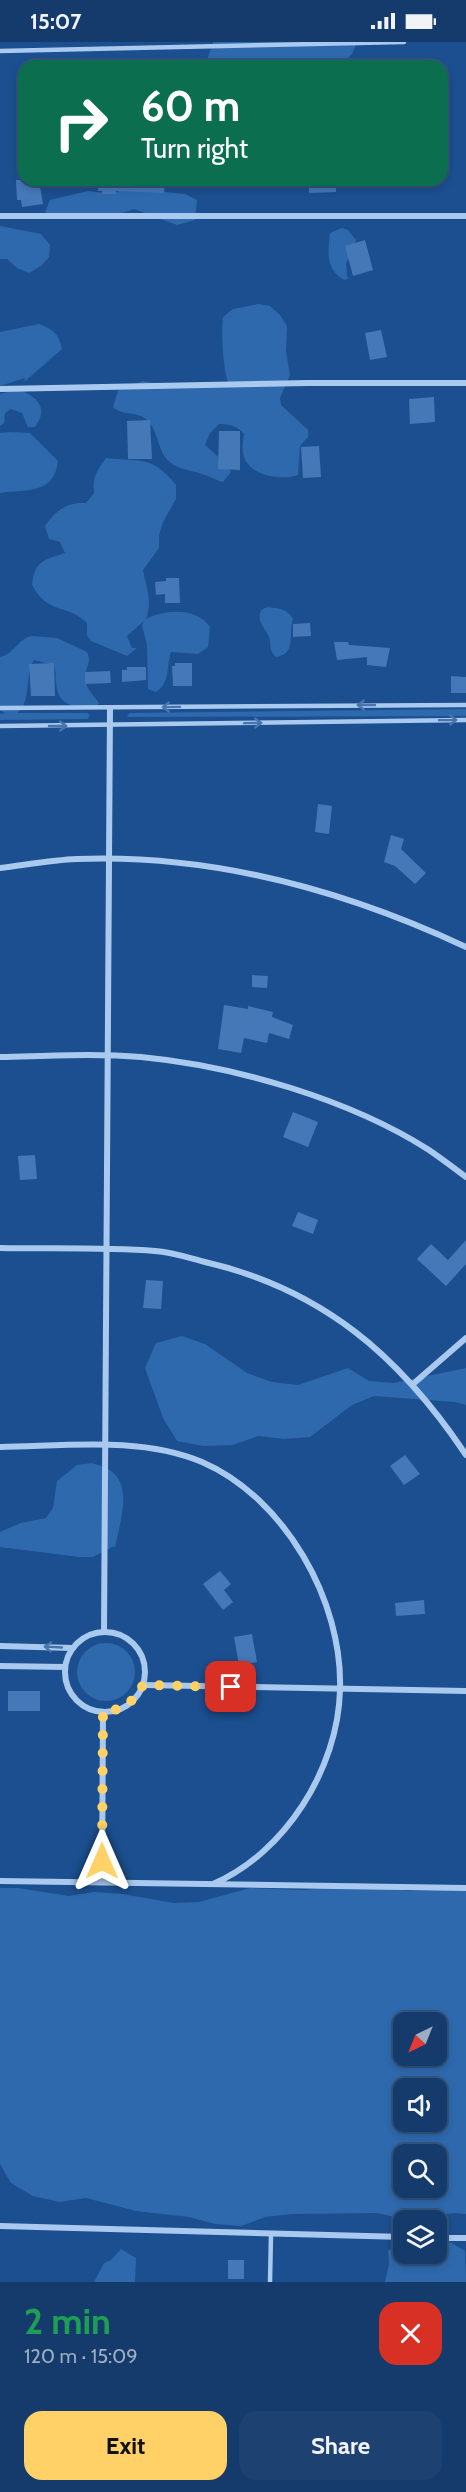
<!DOCTYPE html>
<meta charset="utf-8">
<style>
:root{--surface:#143b6b;--page:#1d4271;--text:#f1f3f6;--muted:#9dadc1;--line:#33557e;--accent:#ffd166}
body{margin:0;font-family:Cabin,sans-serif;background:var(--page);color:var(--text);height:100vh;display:flex;flex-direction:column;font-size:22px;white-space:nowrap}
*{box-sizing:border-box;margin:0}
p{font-size:20px;color:var(--muted)}
.icon{flex:none;width:33px;height:33px;fill:none;stroke:currentColor;stroke-width:2;stroke-linecap:round;stroke-linejoin:round}
.map{position:relative;height:2240px;overflow:hidden}
.drawer{display:flex;flex-direction:column;background:var(--surface);flex:1}
.drawer>*{flex:none}
.top-card{position:absolute;left:18px;top:18px;width:430px;height:126px;border-radius:18px;box-shadow:0 3px 9px #0003,0 0 0 2px var(--line);background:#0b6e4f;color:#fff;overflow:hidden}
.needle{width:39px;rotate:223deg}
.tools{position:absolute;left:393px;top:1970px;display:grid;gap:12px}
.tools a{display:grid;place-items:center;width:54px;height:54px;border-radius:12px;background:var(--surface);box-shadow:0 3px 9px #0003,0 0 0 2px var(--line);font-size:30px}
.pin{position:absolute;display:grid;place-items:center;width:51px;height:51px;color:#fff;margin:-26px;border-radius:12px;box-shadow:0 3px 9px #0006}
.me{position:absolute;width:66px;margin:-33px;rotate:0deg;stroke-linejoin:round;filter:drop-shadow(0 0 4px #0008)}
.turn{display:flex;align-items:center;gap:21px;height:126px;padding:0 24px;font-size:27px}
.turn .icon{width:78px;height:78px;stroke-width:2.5}
.turn b{display:block;font-size:42px;line-height:51px}
.round{display:grid;place-items:center;flex:none;width:63px;height:63px;border-radius:18px;background:var(--page)}
.head{display:flex;align-items:center;justify-content:space-between;height:102px;padding:0 24px}
h1{font-size:36px;font-weight:700;line-height:45px;color:#1e9e55}
.cta{display:flex;gap:12px;margin-top:auto;padding:12px 24px}
.cta a{flex:1;height:69px;border-radius:18px;background:var(--accent);color:#111;font-size:24px;font-weight:700;line-height:69px;text-align:center}
.cta a+a{background:var(--page);color:var(--text)}
.status{display:flex;justify-content:space-between;align-items:center;height:42px;padding:0 30px;background:var(--surface);direction:ltr}
.status svg{height:16px;fill:currentColor}
.map>svg:first-child{display:block}
.green{fill:#2e69ad;fill-rule:evenodd}
.building{fill:#4478b7}
.lines{fill:none;stroke-linecap:round;stroke-linejoin:round}
.lane{stroke:#a9c9ee;stroke-width:4.5}
.street{stroke:#a9c9ee;stroke-width:6}
.oneway{stroke:#4674ac}
.route{stroke:#ffd166;stroke-width:10;stroke-dasharray:0 18}
</style>
<div class="status"><b>15:07</b><svg viewBox="0 0 49 12"><path d="M0 12V9h3v3zM5 12V6h3v6zM10 12V3h3v9zM15 12V0h3v12zM26 1h20v11H26zM47 4h2v5h-2z"/></svg></div>
<div class="map">
<svg width="466" height="2240" viewBox="0 0 466 2240">
<rect width="100%" height="100%" fill="#1b4f8f"/>
<g class="green">
<path d="M213 0H357L352 12 341 24H205Z"/>
<path d="M125 146 185 152 197 158 195 178 177 183 134 167 110 175H57L45 170 50 158 88 149 113 152Z"/>
<path d="M0 184 41 192 50 203 49 215 41 224 29 231 17 226 7 217H0Z"/>
<path d="M342 186 348 188 356 198 346 222 347 235 350 236 344 238C325 227 328 210 330 191Z"/>
<path d="M258 262 270 264 280 273 287 284 286 309 290 333 280 356 281 363 308 388V395L300 404 298 433C280 439 247 434 243 411 242 405 243 398 244 392 237 384 229 382 219 382L210 391 205 403 224 420 231 430 223 440C216 438 209 434 202 432 188 427 175 428 165 415 157 403 157 387 147 378 136 368 124 375 113 365L118 348 143 339 180 346 228 340C223 327 221 290 223 275L233 267Z"/>
<path d="M39 282C53 287 59 292 62 307L24 340 25 336 0 344V290Z"/>
<path d="M17 347C36 354 50 365 35 385H28L22 371 11 367 5 371 4 381 0 384V352Z"/>
<path d="M10 390 30 391 58 419C54 453 27 447 0 451V391Z"/>
<path d="M106 416C141 420 152 413 176 443V457L163 480 159 493V506L143 528C146 546 153 558 146 577 165 567 197 565 210 585L208 605 198 612 171 610C166 624 171 640 156 650L148 647 147 603 142 583 144 579 127 594 132 606H137L127 614 91 599 87 593V581C67 561 49 574 32 543 35 519 43 518 65 511L60 500 49 497 45 484C56 468 67 460 86 461L94 451C92 436 97 428 106 416Z"/>
<path d="M267 565C278 566 288 567 293 577 288 592 297 612 276 615 267 607 273 600 267 591 262 582 257 579 261 568Z"/>
<path d="M31 594 57 596 87 610C92 620 86 624 85 634 84 644 93 653 99 661L94 666C75 665 58 665 56 641 55 634 57 629 53 623L34 618C24 634 32 660 17 671H87L90 673 88 677 0 678V672L5 671 0 668V615C14 612 18 597 31 594Z"/>
<path d="M466 667V674L127 675 129 671Z"/>
<path d="M182 1294 205 1302 247 1331 272 1340 298 1343 348 1326 369 1339 394 1341 466 1326V1363L455 1360 374 1354 352 1363 310 1395 284 1397 258 1394 233 1403 203 1404 177 1399 163 1376 145 1326 156 1301Z"/>
<path d="M91 1421C139 1430 121 1473 115 1506L114 1504 93 1515H79L0 1505V1490L21 1481 46 1476 53 1466 57 1439 77 1423Z"/>
<circle cx="106" cy="1630" r="29"/>
<path d="M356 1841 407 1849 466 1847V2172L455 2171 404 2177 377 2171 292 2172 265 2175 241 2184 215 2182 189 2175 136 2169 86 2156 59 2160 33 2154 11 2141 0 2122V1846H18L69 1854 94 1850 122 1852 174 1861 199 1860 250 1846 305 1848ZM404 1980H436V2013H404ZM404 2046H436V2079H404ZM404 2112H436V2145H404Z"/>
<path d="M437 2198H447L465 2209 466 2240H385L389 2222 388 2209 403 2199 404 2211H436Z"/>
<path d="M121 2207 136 2216 135 2240H94L104 2221 111 2218Z"/>
</g>
<g class="building">
<path d="M16 138H39L43 162 22 165 21 158H17Z"/>
<path d="M98 138H165L164 151 116 149V152H102V149H98Z"/>
<path d="M309 138H336V150L309 151Z"/>
<path d="M365 198 373 228 353 234 345 204Z"/>
<path d="M381 288 387 315 370 318 365 291Z"/>
<path d="M434 355 435 380 410 382 409 357Z"/>
<path d="M150 378 152 417H128L127 379Z"/>
<path d="M219 389H240V428L218 427Z"/>
<path d="M319 404 321 435 303 436 301 405Z"/>
<path d="M166 536H179L180 561H165V552L156 553 155 540 166 539Z"/>
<path d="M310 581 311 594 293 595V582Z"/>
<path d="M334 600H348L349 603 390 606 386 625 367 623V615L337 618Z"/>
<path d="M54 621 55 654H31L29 622Z"/>
<path d="M175 621H192V644H173L172 624H175Z"/>
<path d="M127 625H146V638L122 640V628H127Z"/>
<path d="M110 629 111 641 85 642V630Z"/>
<path d="M451 634 466 635V651H451Z"/>
<path d="M318 762 332 764 329 792 315 790Z"/>
<path d="M391 793 404 797 401 807 426 831 415 842 395 824 384 820Z"/>
<path d="M252 933 268 934 267 946 252 945Z"/>
<path d="M224 963 248 967V964L273 970 272 975 293 983 289 997 269 991 267 1001 244 996 241 1011 218 1007Z"/>
<path d="M293 1070 318 1080 308 1105 283 1095Z"/>
<path d="M35 1113 37 1137 20 1138 18 1114Z"/>
<path d="M298 1170 318 1178 313 1192 292 1184Z"/>
<path d="M466 1198V1222L446 1244 417 1217 431 1202 448 1218Z"/>
<path d="M146 1238 163 1239 161 1267 143 1266Z"/>
<path d="M405 1413 420 1432 404 1443 390 1424Z"/>
<path d="M220 1529 231 1542 224 1548 233 1560 223 1568 203 1542Z"/>
<path d="M424 1558 425 1572 396 1574 395 1561Z"/>
<path d="M252 1592 257 1620 239 1623 234 1595Z"/>
<rect x="8" y="1649" width="32" height="20"/>
<rect x="228" y="2218" width="16" height="19"/>
</g>
<g class="lines">
<g class="lane">
<path d="M0 9 404 0"/>
<path d="M0 666 466 663"/>
<path d="M0 684 466 678"/>
<path d="M270 2240 271 2192"/>
</g>
<g class="street">
<path d="M0 174H466"/>
<path d="M0 347 308 341H466"/>
<path d="M0 826C25 823 52 818 77 817 212 812 344 848 466 905"/>
<path d="M0 1015C47 1014 95 1011 141 1015 235 1024 349 1057 429 1108 442 1117 454 1126 466 1135"/>
<path d="M0 1206C52 1207 104 1205 155 1209 172 1210 189 1216 205 1220 322 1247 400 1314 466 1413"/>
<path d="M413 1342 466 1296"/>
<path d="M0 1405C65 1404 141 1394 202 1420 285 1456 343 1559 340 1648 338 1727 285 1811 213 1842"/>
<path d="M104 1590 110 666"/>
<circle cx="105" cy="1630" r="40"/>
<path d="M0 1604 73 1606"/>
<path d="M0 1624 65 1625"/>
<path d="M143 1643 466 1649"/>
<path d="M0 1839 466 1846"/>
<path d="M102 1840 103 1670"/>
<path d="M0 2184 404 2195"/>
<path d="M436 2196H466"/>
</g>
</g>
<defs><path id="oneway-shaft" d="M-6 0H5M1.5-3L5.5 0L1.5 3" fill="none" stroke-width="1.6" stroke-linecap="round" stroke-linejoin="round" transform="scale(1.5)"/></defs>
<g class="oneway">
<use href="#oneway-shaft" transform="translate(366 663) rotate(180)"/>
<use href="#oneway-shaft" transform="translate(171 665) rotate(179)"/>
<use href="#oneway-shaft" transform="translate(448 678) rotate(-1)"/>
<use href="#oneway-shaft" transform="translate(253 681) rotate(-1)"/>
<use href="#oneway-shaft" transform="translate(58 684)"/>
<use href="#oneway-shaft" transform="translate(53 1605) rotate(-177)"/>
</g>
<g class="lines">
<path class="route" d="M102 1819 103 1670C123 1668 133 1661 143 1643L231 1645"/>
</g>
</svg>
<div class="tools">
<a><svg class="needle" viewBox="-14 -14 28 28"><path d="M0-13l5 13h-10z" fill="#e53935"/><path d="M0 13l5-13h-10z" fill="#9dadc1"/></svg></a>
<a><svg class="icon" aria-label="sound" viewBox="0 0 24 24"><path d="M4 9h4l5-4v14l-5-4H4zM17 9q2 3 0 6"/></svg></a>
<a><svg class="icon" aria-label="search" viewBox="0 0 24 24"><circle cx="10" cy="10" r="6"/><path d="M15 15l6 6"/></svg></a>
<a><svg class="icon" aria-label="layers" viewBox="0 0 24 24"><path d="M12 4l9 5-9 5-9-5zM3 14l9 5 9-5"/></svg></a>
</div>
<div class="pin" style="left:231px;top:1645px;background:#d93025"><svg class="icon" aria-label="arrive" viewBox="0 0 24 24"><path d="M6 21V4h12l-3 4 3 4H6"/></svg></div>
<svg class="me" style="left:102px;top:1819px" viewBox="-20 -20 40 40"><path d="M0-17L14 15 0 8-14 15z" fill="#ffd166" stroke="#fff" stroke-width="4"/></svg>
<div class="top-card">
<div class="turn"><svg class="icon" aria-label="right" viewBox="0 0 24 24"><path d="M7 20v-9h11M14 6l5 5-5 5"/></svg><div><b>60 m</b>Turn right</div></div>
</div>
</div>
<section class="drawer">
<div class="head"><div><h1>2 min</h1><p>120 m · 15:09</p></div><a class="round" style="background:#d93025;color:#fff"><svg class="icon" aria-label="close" viewBox="0 0 24 24"><path d="M6 6l12 12M18 6L6 18"/></svg></a></div>
<div class="cta"><a>Exit</a><a>Share</a></div>
</section>
